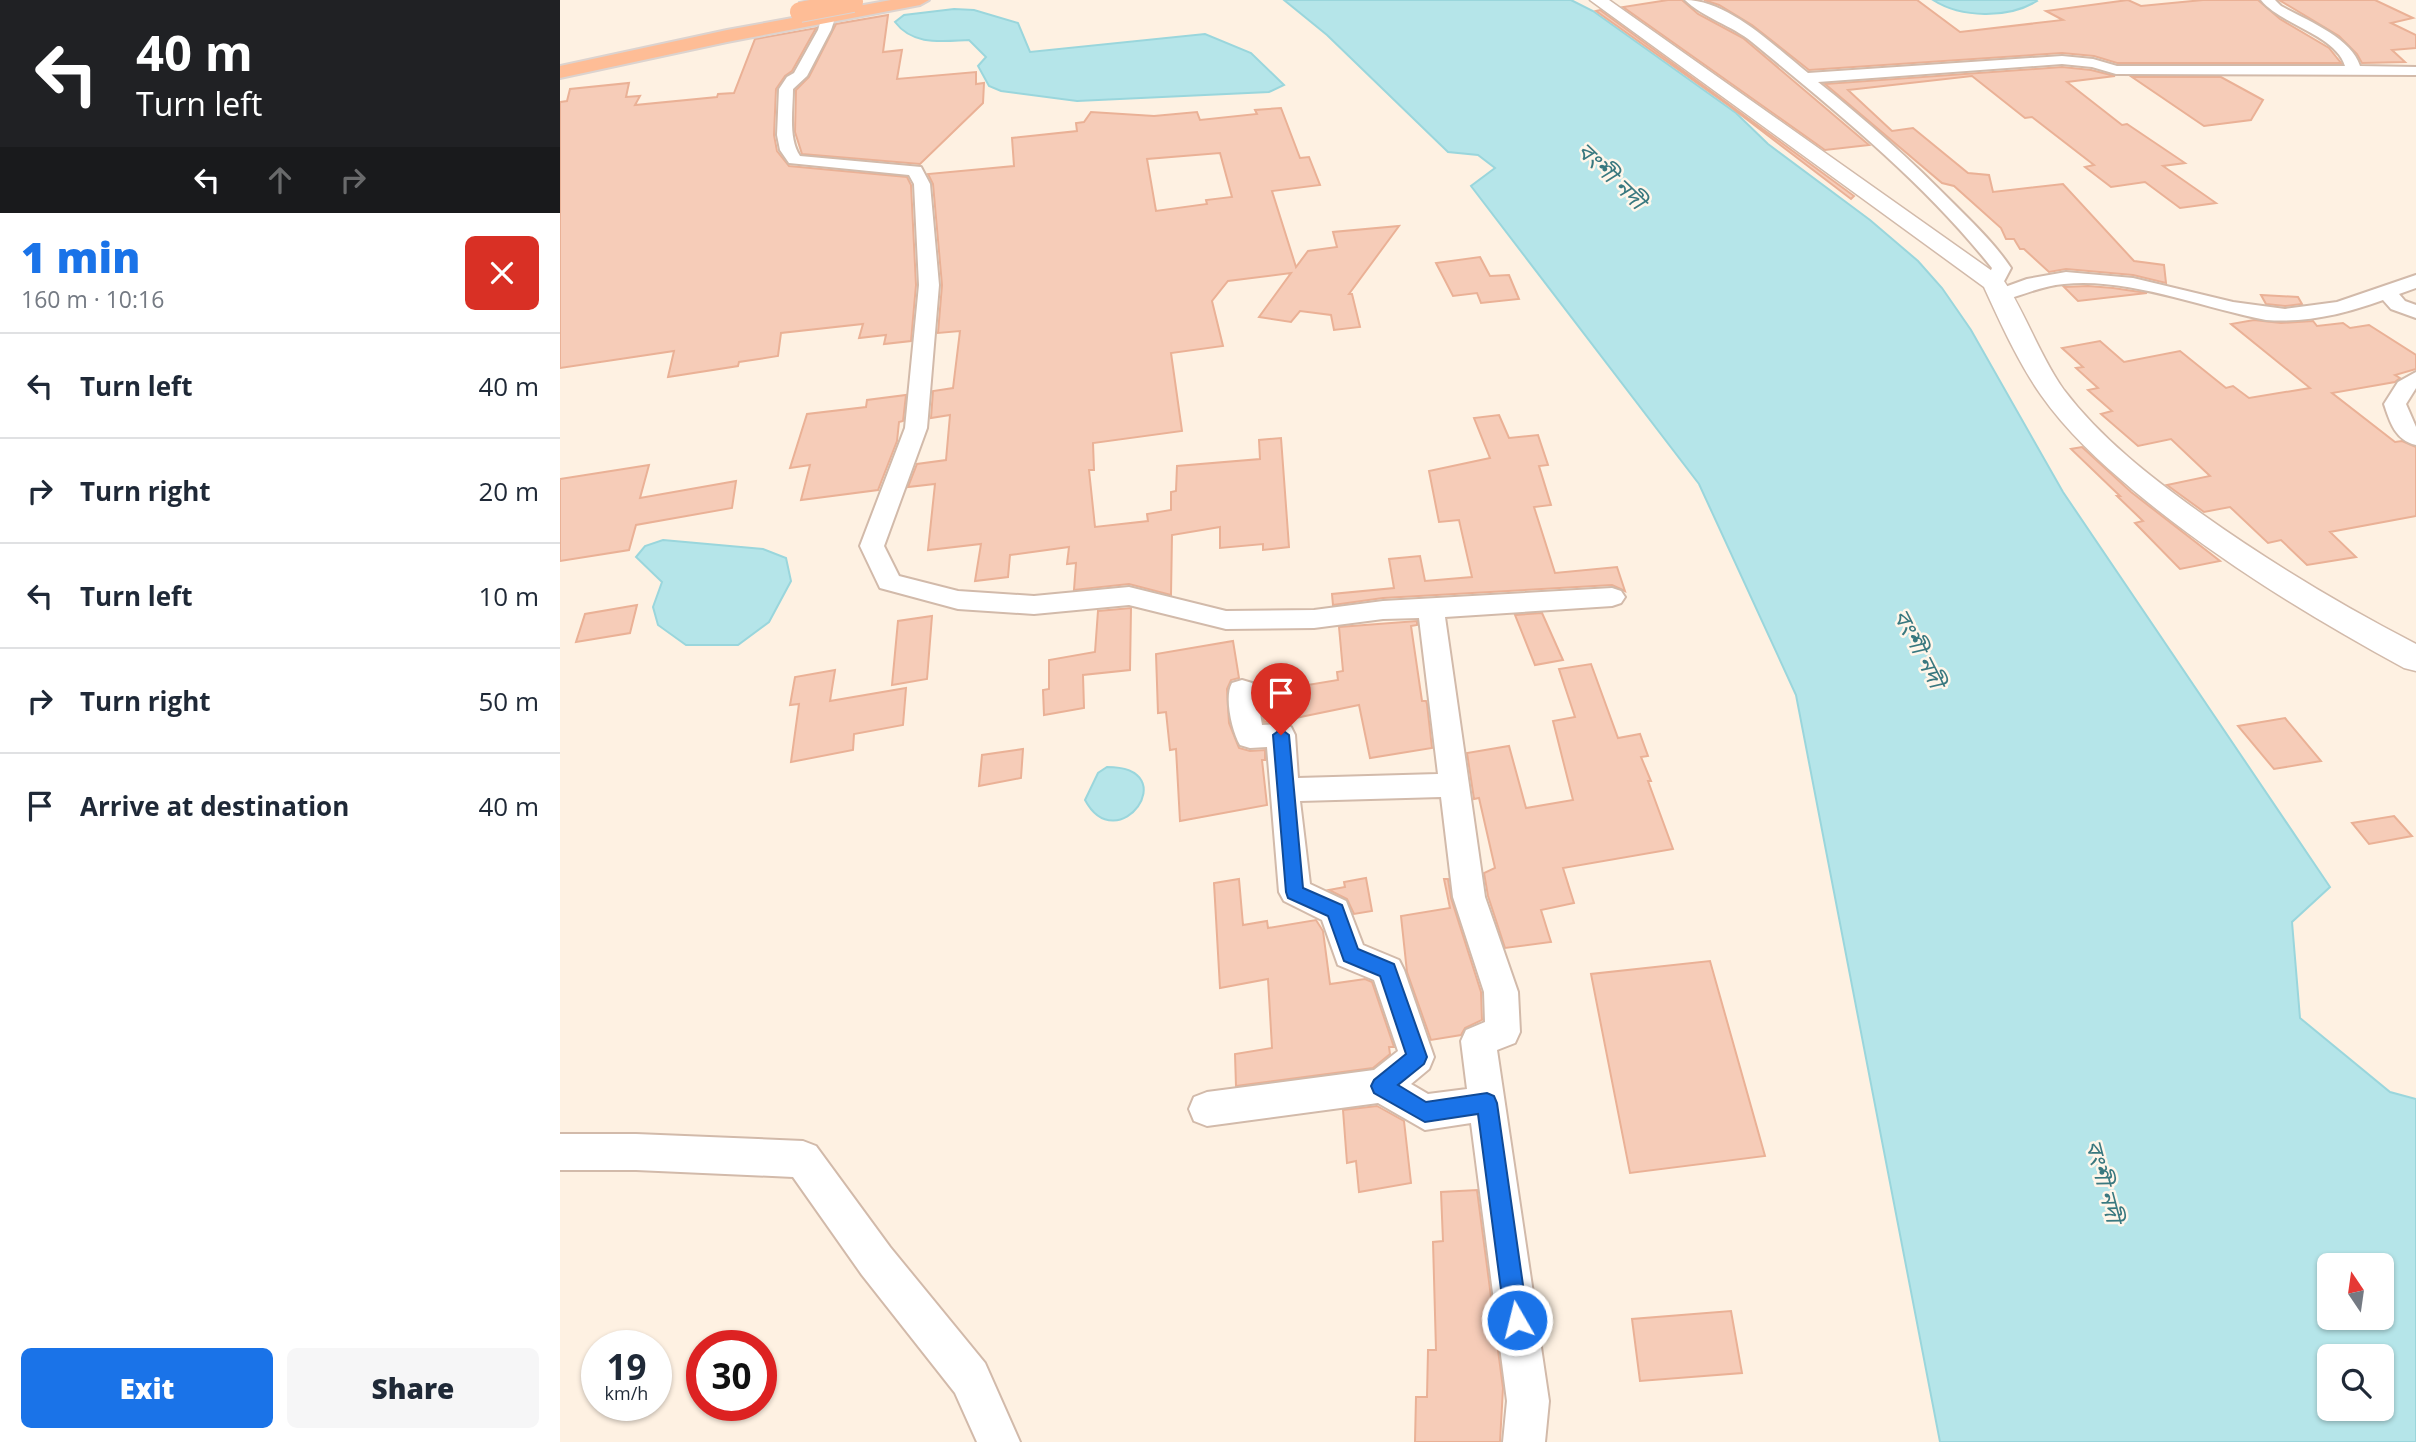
<!DOCTYPE html>
<meta charset="utf-8">
<style>
:root{--surface:#fff;--page:#f6f6f7;--text:#1f2937;--muted:#747a83;--line:#e0e1e3;--accent:#1a73e8}
body{margin:0;font-family:"Open Sans","Noto Sans Bengali",sans-serif;background:var(--page);color:var(--text);height:100vh;display:flex;flex-direction:column;font-size:26px;white-space:nowrap}
*{box-sizing:border-box;margin:0}
p{font-size:23px;color:var(--muted)}
.icon{flex:none;width:38px;height:38px;fill:none;stroke:currentColor;stroke-width:2;stroke-linecap:round;stroke-linejoin:round}
.map{position:relative;flex:1;overflow:hidden}
.sheet{display:flex;flex-direction:column;background:var(--surface);width:560px}
.sheet>*{flex:none}
.guide{background:#202124;color:#fff;overflow:hidden}
.needle{width:46px;rotate:347deg}
.buttons{position:absolute;left:1757px;top:1253px;display:grid;gap:14px}
.buttons a{display:grid;place-items:center;width:77px;height:77px;border-radius:10px;background:var(--surface);box-shadow:0 2px 5px #0004;font-size:35px}
.speed{position:absolute;left:21px;top:1330px;display:flex;gap:14px;font-size:35px;font-weight:700;text-align:center}
.speed>*{display:grid;place-content:center;width:91px;height:91px;border-radius:50%;background:var(--surface);box-shadow:0 2px 5px #0004;line-height:1}
.speed small{font-size:18px;font-weight:400}
.speed .limit{border:10px solid #d22;background:#fff;color:#111}
.pin{position:absolute;display:grid;place-items:center;width:60px;height:60px;color:#fff;margin:-72px -30px;border-radius:50% 50% 50% 0;rotate:-45deg;box-shadow:0 0 7px #0007}
.pin .icon{rotate:45deg}
.me{position:absolute;width:77px;margin:-38px;rotate:352deg;stroke-linejoin:round;filter:drop-shadow(0 0 5px #0008)}
.turn{display:flex;align-items:center;gap:24px;height:147px;padding:0 21px;font-size:32px}
.turn .icon{width:91px;height:91px;stroke-width:2.5}
.turn b{display:block;font-size:49px;line-height:60px}
.lanes{display:flex;align-items:center;height:66px;padding:0 21px;background:#0003;justify-content:center;gap:35px;direction:ltr}
.lanes .off{opacity:.35}
.round{display:grid;place-items:center;flex:none;width:74px;height:74px;border-radius:10px;background:var(--page)}
.overview{display:flex;align-items:center;justify-content:space-between;height:119px;padding:0 21px}
h1{font-size:42px;font-weight:800;line-height:52px;color:var(--accent)}
.primary-button{display:flex;gap:14px;margin-top:auto;padding:14px 21px}
.primary-button a{flex:1;height:80px;border-radius:10px;background:var(--accent);color:#fff;font-size:28px;font-weight:800;line-height:80px;text-align:center}
.primary-button a+a{background:var(--page);color:var(--text)}
ul{padding:0;list-style:none}
li{display:flex;align-items:center;gap:21px;height:105px;padding:0 21px;border-top:2px solid var(--line)}
li div{flex:1}
li b{display:block;font-size:26px}
li em{font-style:normal}
main{display:flex;flex:1;min-height:0}
.map>svg:first-child{display:block}
.water{fill:#b5e5e9;stroke:#9ad6dc;stroke-width:2;fill-rule:evenodd}
.building{fill:#f6ccb8;stroke:#eab196;stroke-width:2;fill-rule:evenodd}
.lines{fill:none;stroke-linecap:round;stroke-linejoin:round}
.minor-casing{stroke:#d2baaa;stroke-width:4}
.tertiary-casing{stroke:#d2baaa;stroke-width:3}
.trunk-casing{stroke:#dcd3cf;stroke-width:4}
.minor{fill:#fff;fill-rule:evenodd}
.tertiary{fill:#fff;fill-rule:evenodd}
.trunk{fill:#febd96;fill-rule:evenodd}
.trunk-bridge-casing{stroke:#dcd3cf;stroke-width:22;stroke-linecap:butt}
.trunk-bridge{stroke:#febd96;stroke-width:20}
.route{fill:#1a73e8;stroke:#114b97;stroke-width:2}
.labels{text-anchor:middle;dominant-baseline:central;stroke-width:5;stroke-linejoin:round;paint-order:stroke}
.water-label{font-size:23px;font-style:italic;fill:#39787f;stroke:#fff6ea}
</style>
<main>
<section class="sheet">
<div class="guide">
<div class="turn"><svg class="icon" aria-label="left" viewBox="0 0 24 24"><path d="M17 20v-9H6M10 6l-5 5 5 5"/></svg><div><b>40 m</b>Turn left</div></div>
<div class="lanes"><svg class="icon" aria-label="left" viewBox="0 0 24 24"><path d="M17 20v-9H6M10 6l-5 5 5 5"/></svg><svg class="icon off" aria-label="ahead" viewBox="0 0 24 24"><path d="M12 20V5M6 11l6-6 6 6"/></svg><svg class="icon off" aria-label="right" viewBox="0 0 24 24"><path d="M7 20v-9h11M14 6l5 5-5 5"/></svg></div>
</div>
<div class="overview"><div><h1>1 min</h1><p>160 m · 10:16</p></div><a class="round" style="background:#d93025;color:#fff"><svg class="icon" aria-label="close" viewBox="0 0 24 24"><path d="M6 6l12 12M18 6L6 18"/></svg></a></div>
<ul>
<li><svg class="icon" aria-label="left" viewBox="0 0 24 24"><path d="M17 20v-9H6M10 6l-5 5 5 5"/></svg><div><b>Turn left</b></div><em>40 m</em></li>
<li><svg class="icon" aria-label="right" viewBox="0 0 24 24"><path d="M7 20v-9h11M14 6l5 5-5 5"/></svg><div><b>Turn right</b></div><em>20 m</em></li>
<li><svg class="icon" aria-label="left" viewBox="0 0 24 24"><path d="M17 20v-9H6M10 6l-5 5 5 5"/></svg><div><b>Turn left</b></div><em>10 m</em></li>
<li><svg class="icon" aria-label="right" viewBox="0 0 24 24"><path d="M7 20v-9h11M14 6l5 5-5 5"/></svg><div><b>Turn right</b></div><em>50 m</em></li>
<li><svg class="icon" aria-label="arrive" viewBox="0 0 24 24"><path d="M6 21V4h12l-3 4 3 4H6"/></svg><div><b>Arrive at destination</b></div><em>40 m</em></li>
</ul>
<div class="primary-button"><a>Exit</a><a>Share</a></div>
</section>
<div class="map">
<svg width="1856" height="1442" viewBox="0 0 1856 1442">
<rect width="100%" height="100%" fill="#fef1e2"/>
<g class="water">
<path d="M724 0H1011L1033 11 1176 113 1208 144 1310 220 1358 261 1382 288 1411 330 1503 492 1770 887 1732 922 1740 1018 1830 1092 1856 1099V1442H1380L1236 695 1139 484 911 186 935 168 918 155 888 152 767 35ZM1769 1265H1822V1318H1769ZM1822 1356V1409H1769V1356Z"/>
<path d="M1373 0H1476L1477 1C1448 19 1401 18 1373 0Z"/>
<path d="M394 9 414 10 458 23 470 52 645 34 691 53 724 85 709 92 517 101 441 91 429 86 418 66 426 57 409 40C382 41 353 46 335 22L344 15Z"/>
<path d="M103 540 203 549 226 558 231 581 209 622 178 645H126L98 625 93 607 102 582 76 557 85 546Z"/>
<path d="M547 767C626 767 558 861 525 800L538 773Z"/>
</g>
<g class="building">
<path d="M1108 0H1122L1138 14 1183 38 1309 145 1265 150 1063 7Z"/>
<path d="M1144 0H1357L1400 32 1503 20 1486 11 1568 0 1581 6 1643 0H1698L1720 19 1769 48 1781 63H1557L1534 56 1502 53 1249 70 1192 25 1159 5Z"/>
<path d="M1719 0H1815L1853 18 1831 23 1856 35V48L1832 50 1845 62 1802 63 1797 54 1779 36Z"/>
<path d="M1040 10 1294 196 1291 199 1168 105 1036 11Z"/>
<path d="M328 15 323 52 342 50 337 79 416 72V84L424 83 423 103 360 164 242 154 235 132 236 90 249 77 276 24Z"/>
<path d="M256 28 232 71 225 76 216 89 214 135 217 151 229 166 347 177 351 185 356 285 351 341 324 344 326 335 299 338 303 324 221 333 218 356 179 362 178 366 108 377 114 351 0 368V102L7 101 10 89 69 83 66 97 80 96 75 105 157 97 158 94 174 93 195 39Z"/>
<path d="M1502 67 1531 70 1555 76 1507 82 1562 125 1567 124 1625 163 1603 166 1656 203 1620 208 1585 182 1551 187 1525 167 1534 165 1472 117 1465 118 1412 76 1288 90 1332 131 1353 128 1408 173 1429 175 1433 192 1503 184 1574 261 1604 265 1606 283 1573 275 1506 269 1489 272 1464 249H1460L1454 239H1446L1441 228 1394 186 1382 183 1265 84Z"/>
<path d="M1572 77H1661L1703 100 1691 120 1644 126Z"/>
<path d="M721 108 740 158 749 157 760 185 712 191 736 267 748 251 777 247 773 232 839 226 789 294H792L800 327 774 330 771 315 740 311 731 322 699 317 731 273 668 281 652 301 663 346 611 353 622 431 533 443 534 470H529L535 527 588 521 587 514 611 510V492L616 491 617 466 700 459 699 440 721 438 729 547 703 550V544L660 548V527L612 535 611 595 569 584 514 590 516 563 507 564 509 547 450 555 448 577 415 581 421 544 368 550 375 484 348 487 357 464 386 460 390 415 371 418 373 391 393 388 400 331 378 333 382 285 373 184 368 174 454 166 452 138 517 131 516 123 524 122 531 112 594 116 637 112 640 120 697 114 695 110ZM660 153 672 197 646 200 647 204 596 211 587 159Z"/>
<path d="M920 257 930 276 949 275 959 299 921 303 917 293 893 296 876 263Z"/>
<path d="M1528 286 1553 288 1587 293 1518 301 1504 287Z"/>
<path d="M1701 295 1738 297 1742 304 1725 306 1706 304Z"/>
<path d="M1694 320 1721 323 1753 321 1757 326 1783 323 1790 328 1809 325 1856 355V369L1835 375 1840 378 1835 382 1772 393 1835 442 1842 441 1856 447V516L1770 532 1796 557 1747 565 1721 540 1708 543 1670 507 1644 512 1607 485 1650 476 1611 439 1578 446 1541 414 1552 411 1528 390 1538 388 1516 368 1523 367 1502 348 1540 341 1564 362 1620 351 1666 388 1673 386 1689 398 1750 388 1671 324Z"/>
<path d="M346 395 343 421 339 422 337 441 318 490 241 500 250 465 230 468 247 414 306 407 307 400Z"/>
<path d="M939 415 949 438 978 435 988 465 979 466 991 505 974 507 995 573 1057 567 1065 591 1052 585 823 598 773 605 772 594 834 588 829 559 860 556 865 581 912 577 899 520 879 522 869 471 930 458 914 418Z"/>
<path d="M1522 447 1571 492 1660 561 1620 569 1575 523 1583 521 1557 496H1560L1511 449Z"/>
<path d="M89 465 80 498 176 481 172 508 76 525 69 550 0 561V479Z"/>
<path d="M77 605 70 633 16 642 25 614Z"/>
<path d="M571 608 570 670 523 675 524 708 484 715 483 690 489 689V660L535 652 538 611Z"/>
<path d="M982 613 1003 660 975 665 955 615Z"/>
<path d="M372 616 367 679 332 685 338 621Z"/>
<path d="M857 621V625L851 626 862 701H866L867 704 872 748 810 758 799 705 721 721 704 722 699 693 778 680 777 672 783 671 779 627Z"/>
<path d="M673 641 679 678 671 680 667 689 669 723 679 748 690 751 705 750V760H702L707 805 620 821 616 749 610 750 606 712 598 713 596 654Z"/>
<path d="M1031 664 1058 738 1080 734 1088 756 1081 757 1091 781H1088L1113 849 1003 868 1014 903 981 910 991 942 945 948 928 896 924 873 935 868 919 798 914 799 907 753 949 746 966 808 1013 800 993 721 1015 717 999 669Z"/>
<path d="M275 670 270 701 346 688 343 725 294 734 293 750 231 762 239 704 230 705 235 677Z"/>
<path d="M1725 718 1761 761 1714 769 1678 726Z"/>
<path d="M463 749 461 778 419 786 422 755Z"/>
<path d="M1834 816 1852 836 1809 844 1792 823Z"/>
<path d="M806 878 812 911 794 914 787 899 769 890 785 887 784 882Z"/>
<path d="M679 879 683 925 707 921 708 928 756 920 763 931 770 984 805 979 812 982 834 1047H829L830 1054 813 1068 676 1086 675 1054 712 1048 708 979 660 988 654 883Z"/>
<path d="M884 879H888L891 898 921 992 922 1020 905 1028 901 1035 871 1040 847 972 841 916 890 908Z"/>
<path d="M1150 961 1205 1156 1070 1173 1031 974Z"/>
<path d="M817 1106 844 1121 851 1183 799 1192 796 1161 787 1163 783 1110Z"/>
<path d="M917 1190 943 1388 940 1442H855L856 1397H867L868 1350H876L873 1242 883 1241 881 1192Z"/>
<path d="M1171 1311 1182 1373 1080 1381 1072 1319Z"/>
</g>
<g class="lines">
<defs>
<g id="minor">
<path d="M267 0H281L271 30 247 76 233 89C233 110 228 138 240 156L361 167 370 184 379 285 367 428 324 546 339 576 398 591 474 596 569 587 666 611 754 610 823 601 1052 588 1061 591 1065 597 1061 603 1052 606 885 617 925 897 958 992 960 1032 955 1043 937 1050 989 1401 985 1442H943L947 1401 911 1123 865 1130 818 1103 647 1126 634 1121 629 1109 634 1097 647 1092 814 1070 838 1051 814 980 778 965 762 920 724 901 719 892 707 747 690 748 680 745C672 731 664 697 672 683L682 680 692 683 696 690 702 725 721 724 731 727 735 735 738 778 878 774 859 618 823 619 754 628 666 629 569 605 474 614 398 609 320 588 300 546 345 428 359 285 354 184 349 175 229 163 220 150 217 135 219 89 227 77 234 73 258 30ZM881 797 893 897 924 992 925 1022 906 1030 901 1041 907 1089 868 1094 851 1084 869 1069 874 1057 844 970 839 960 803 945 786 901 750 884 740 801Z"/>
<path d="M1125 0C1169 0 1215 47 1248 73L1502 56 1533 59 1557 66H1785C1776 35 1721 25 1701 0H1715L1721 6C1746 20 1791 37 1800 66L1856 67V75L1556 74 1532 67 1502 64 1258 82C1306 120 1351 160 1394 204 1414 224 1435 244 1451 268L1441 287 1434 289 1425 283 1432 268C1364 182 1277 112 1192 42 1173 26 1142 17 1125 0Z"/>
<path d="M1506 272 1573 278 1673 302 1725 309 1777 302 1856 275V288L1839 294 1845 301 1856 305V318L1831 309 1823 300C1784 314 1747 323 1706 320 1643 308 1568 277 1504 284 1481 286 1463 295 1441 301L1431 295 1434 291 1467 279Z"/>
<path d="M1856 372V388L1846 404 1856 427V445C1835 440 1830 422 1824 404L1838 382Z"/>
<path d="M0 1134H76L243 1141 256 1146 330 1247 425 1363 460 1442H417L395 1393 302 1275 233 1177 76 1170H0Z"/>
</g>
<path id="tertiary" d="M1030 0H1049L1442 278C1466 313 1479 355 1504 390 1541 439 1592 478 1642 514 1711 563 1781 605 1856 644V671L1844 668C1749 616 1657 560 1573 490 1540 462 1506 431 1481 395 1458 362 1441 324 1424 287Z"/>
<path id="trunk" d="M331 0H369L360 5 167 42 0 78V66L167 30Z"/>
</defs>
<use href="#minor" class="minor-casing"/>
<use href="#tertiary" class="tertiary-casing"/>
<use href="#trunk" class="trunk-casing"/>
<use href="#minor" class="minor"/>
<use href="#tertiary" class="tertiary"/>
<use href="#trunk" class="trunk"/>
<defs>
<path id="trunk-bridge" d="M240 12 293 2"/>
</defs>
<use href="#trunk-bridge" class="trunk-bridge-casing"/>
<use href="#trunk-bridge" class="trunk-bridge"/>
</g>
<path class="route" d="M721 729 729 735 743 888 782 905 798 949 834 964 867 1057 864 1064 838 1085 866 1102 927 1093 934 1096 937 1103 968 1320 965 1328 957 1331 948 1328 945 1320 918 1114 865 1122 814 1093 811 1086 814 1080 846 1054 820 976 784 961 768 916 728 898 726 892 713 735Z"/>
<g class="labels">
<g class="water-label">
<text transform="translate(1052 175) rotate(44)">বংশী নদী</text>
<text transform="translate(1360 648) rotate(63)">বংশী নদী</text>
<text transform="translate(1545 1181) rotate(75)">বংশী নদী</text>
</g>
</g>
</svg>
<div class="buttons">
<a><svg class="needle" viewBox="-14 -14 28 28"><path d="M0-13l5 13h-10z" fill="#e53935"/><path d="M0 13l5-13h-10z" fill="#747a83"/></svg></a>
<a><svg class="icon" aria-label="search" viewBox="0 0 24 24"><circle cx="10" cy="10" r="6"/><path d="M15 15l6 6"/></svg></a>
</div>
<div class="speed"><div>19<small>km/h</small></div><div class="limit">30</div></div>
<div class="pin" style="left:721px;top:735px;background:#d93025"><svg class="icon" aria-label="arrive" viewBox="0 0 24 24"><path d="M6 21V4h12l-3 4 3 4H6"/></svg></div>
<svg class="me" style="left:957px;top:1320px" viewBox="-20 -20 40 40"><circle r="17" fill="#1a73e8" stroke="#fff" stroke-width="3"/><path d="M0-11L8 9 0 5-8 9z" fill="#fff"/></svg>
</div>
</main>
